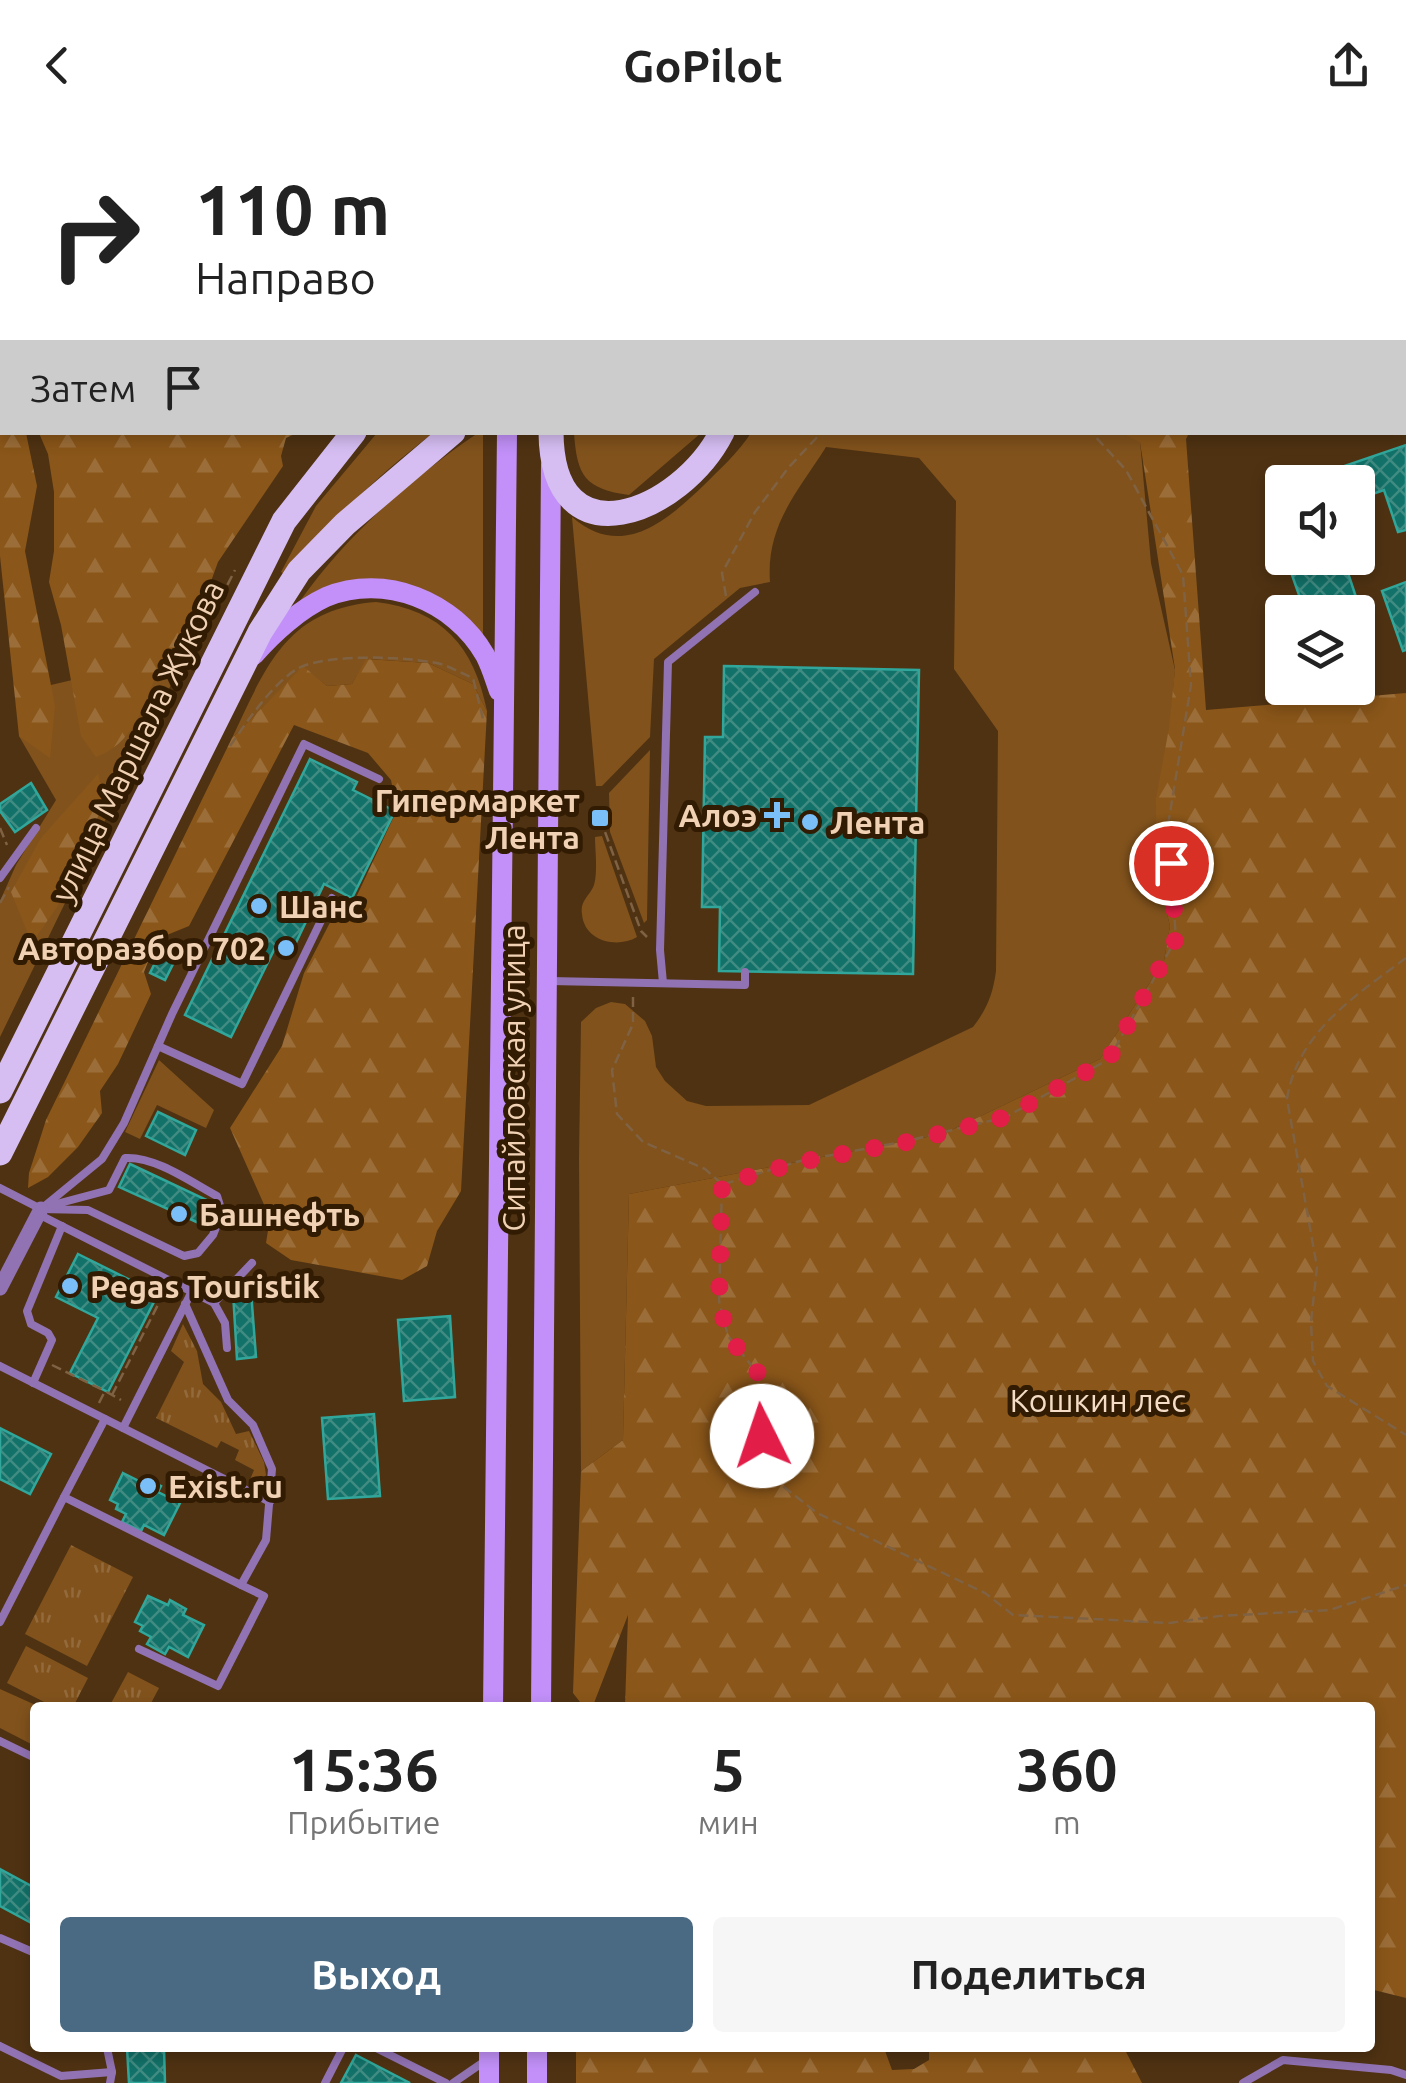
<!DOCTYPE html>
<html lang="ru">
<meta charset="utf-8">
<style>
:root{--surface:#fff;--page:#f6f6f6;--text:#222;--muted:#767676;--accent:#4a6982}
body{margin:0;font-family:Ubuntu,sans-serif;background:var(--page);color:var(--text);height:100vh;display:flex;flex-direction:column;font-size:38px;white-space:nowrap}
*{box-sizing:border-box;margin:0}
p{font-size:32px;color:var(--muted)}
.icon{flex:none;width:55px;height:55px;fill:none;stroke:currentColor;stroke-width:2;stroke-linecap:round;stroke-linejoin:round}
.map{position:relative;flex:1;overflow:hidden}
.drawer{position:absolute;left:30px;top:1572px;width:1345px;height:350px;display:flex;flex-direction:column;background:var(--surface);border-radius:10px;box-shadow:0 5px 15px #0003}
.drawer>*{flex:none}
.top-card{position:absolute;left:0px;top:0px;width:1408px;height:305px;box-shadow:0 5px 15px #0003;background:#fff;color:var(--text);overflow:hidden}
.controls{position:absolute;left:1265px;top:335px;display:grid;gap:20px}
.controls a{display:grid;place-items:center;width:110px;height:110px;border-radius:10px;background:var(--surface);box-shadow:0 5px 15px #0003;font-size:50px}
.pin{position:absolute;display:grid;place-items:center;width:85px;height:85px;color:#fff;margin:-42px;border:5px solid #fff;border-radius:50%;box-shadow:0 2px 10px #0007}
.me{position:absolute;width:110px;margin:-55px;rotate:356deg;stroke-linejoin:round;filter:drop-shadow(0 0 8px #0008)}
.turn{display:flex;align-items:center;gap:35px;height:210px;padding:0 30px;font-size:45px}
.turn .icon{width:130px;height:130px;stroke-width:2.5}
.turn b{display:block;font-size:70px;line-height:85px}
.then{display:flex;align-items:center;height:95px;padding:0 30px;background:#0003;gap:20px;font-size:38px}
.eta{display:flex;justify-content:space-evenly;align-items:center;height:170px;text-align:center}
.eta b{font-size:60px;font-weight:700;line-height:70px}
.primary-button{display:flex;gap:20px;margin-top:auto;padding:20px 30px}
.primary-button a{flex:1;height:115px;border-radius:10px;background:var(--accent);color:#fff;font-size:40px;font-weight:700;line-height:115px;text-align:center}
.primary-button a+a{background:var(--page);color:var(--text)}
header{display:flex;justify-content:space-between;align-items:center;height:130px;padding:0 30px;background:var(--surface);font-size:45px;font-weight:700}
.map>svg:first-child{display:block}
.grass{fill:#81521c}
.forest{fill:url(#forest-firs)}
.park{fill:url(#park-tufts)}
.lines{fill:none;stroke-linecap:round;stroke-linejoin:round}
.stream{stroke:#032b47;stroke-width:5}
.building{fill:url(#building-cross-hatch);stroke:#31a79b;stroke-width:2.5}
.path{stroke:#7f6243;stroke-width:2.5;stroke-dasharray:10 5;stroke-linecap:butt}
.lane{stroke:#9172b3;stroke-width:8}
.street{stroke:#9172b3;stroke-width:15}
.secondary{stroke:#c290f8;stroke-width:20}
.primary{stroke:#d6bef3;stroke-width:25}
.route{stroke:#e11d48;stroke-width:18;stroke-dasharray:0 32.4}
.poi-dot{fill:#7abff8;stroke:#311b02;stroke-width:4}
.labels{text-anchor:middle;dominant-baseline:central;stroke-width:10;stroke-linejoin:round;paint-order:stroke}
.street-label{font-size:32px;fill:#f0d1b4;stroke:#311b02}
.poi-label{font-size:32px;font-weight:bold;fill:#f0d1b4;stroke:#311b02;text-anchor:start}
.park-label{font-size:32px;fill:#f4dcc6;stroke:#311b02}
</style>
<header><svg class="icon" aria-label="back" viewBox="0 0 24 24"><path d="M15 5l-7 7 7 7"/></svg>GoPilot<svg class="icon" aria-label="share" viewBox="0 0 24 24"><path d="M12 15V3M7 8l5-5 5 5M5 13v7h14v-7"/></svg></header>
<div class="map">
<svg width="1406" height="1953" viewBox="0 0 1406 1953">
<defs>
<pattern id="forest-firs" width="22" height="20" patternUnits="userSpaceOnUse" patternTransform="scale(2.5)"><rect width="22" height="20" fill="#8a5619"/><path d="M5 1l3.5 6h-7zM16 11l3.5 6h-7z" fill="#9b6d38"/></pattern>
<pattern id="park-tufts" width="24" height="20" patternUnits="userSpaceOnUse" patternTransform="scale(2.5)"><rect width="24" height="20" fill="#81521c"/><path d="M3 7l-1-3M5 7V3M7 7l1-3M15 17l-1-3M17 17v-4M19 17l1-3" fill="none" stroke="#936a3b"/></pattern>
<pattern id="building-cross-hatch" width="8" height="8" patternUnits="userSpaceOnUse" patternTransform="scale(2.5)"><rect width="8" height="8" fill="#127168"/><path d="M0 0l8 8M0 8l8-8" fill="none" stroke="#408b82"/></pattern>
</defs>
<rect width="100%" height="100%" fill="#4f3212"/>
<g class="grass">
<path d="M377 303H433C377 346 332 390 284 444L281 442 316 376Z"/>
<path d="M478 303H483V514L407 455 300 471C348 404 410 349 478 303Z"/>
<path d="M574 303V302L701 303 629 365C585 359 577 346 574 303Z"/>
<path d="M751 303H1120L1140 311 1151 433 1175 540 1157 743 1170 796 1164 831 1100 929 943 1004 629 1064 623 1310 581 1341 579 1028 581 892 596 878 611 872 625 874 645 891 652 906 656 937 665 951 687 971 706 976 809 975 973 897C987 879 993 864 996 841L998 601 954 539 956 371 919 328 826 317C797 363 766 395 770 452L740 458 654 529 650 607 602 656H596L572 387C622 430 665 392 703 356 720 339 738 323 751 303Z"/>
<path d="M376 472C442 480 474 516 487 581L473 554 428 533 367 529 352 554 327 556 303 537 232 608C266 537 286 479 376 472Z"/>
<path d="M163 521 181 534 0 907V771L16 735 56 670 19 606 38 558 115 540Z"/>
<path d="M650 620 647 790 644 793 610 702 609 663Z"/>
<path d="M602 706 637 807C617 819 584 811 582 784 580 770 590 766 594 755 598 742 595 720 595 707Z"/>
<path d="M159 930 214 980 206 998 157 975 140 1009 125 1002Z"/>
<path d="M0 1559 40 1577 35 1578V1616L0 1598Z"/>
</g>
<g class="forest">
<path d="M0 0 192 2H2V302L26 303 37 356 25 421 55 576 50 628 19 606 0 426Z"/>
<path d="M699 0H1406V109L1405 2H698Z"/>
<path d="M39 303H297L286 308 281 326 283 336 218 432 181 534 156 546C142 580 132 614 96 627L81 606 61 495 49 452 54 421V362L48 324Z"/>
<path d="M1120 303H1189L1186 309 1206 580 1406 563V1868L1370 1859V1578L625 1577 628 1485 594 1573 580 1572 573 1563 581 1341 623 1310 629 1064 943 1004 1100 929 1164 831 1170 796 1157 743 1156 669 1169 598 1175 539 1140 312Z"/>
<path d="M366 529 428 533 473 554 487 581 461 1061 437 1101 427 1136 402 1150 291 1130 266 1113 270 1088 230 998 282 916 304 843 339 775 353 774 397 680 391 650 368 623 294 595 189 796 157 809 144 842 151 864 118 934 100 961 102 983 78 1017 48 1047 28 1058 29 1043 46 990 232 608 303 536 327 556 352 554Z"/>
<path d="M98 644 105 671 57 777 32 813 11 762 41 708Z"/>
<path d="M576 1918H884L892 1940 914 1939 929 1930V1918H1124L1142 1953H576Z"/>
</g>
<g class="park">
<path d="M183 1194 197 1221 203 1254 221 1272 236 1304 249 1301 264 1332 266 1345 259 1355 249 1352 254 1340 235 1330 239 1320 221 1311 217 1318 156 1288 184 1232 171 1221Z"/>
<path d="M71 1415 133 1447 87 1536 25 1504Z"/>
<path d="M26 1516 88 1548 73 1577H54L7 1553Z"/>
<path d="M128 1542 159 1558 149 1577H109Z"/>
</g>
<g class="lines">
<path class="stream" d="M952 2 956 0"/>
</g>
<g class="building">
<path d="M1406 315V400L1398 402 1384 360 1358 369V352H1317L1315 346Z"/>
<path d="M1286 428H1343L1357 470 1322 482H1305Z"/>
<path d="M1406 452V520L1403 521 1382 461Z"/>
<path d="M724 536 919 540 913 844 719 841 720 777H702L705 607H723Z"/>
<path d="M310 629 357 652 353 660 395 681 352 768 324 754 290 825 275 818 231 907 185 885Z"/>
<path d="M31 653 47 680 15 702 0 681V674Z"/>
<path d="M164 815 179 822 165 850 150 843Z"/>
<path d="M158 982 196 1000 185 1025 146 1006Z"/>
<path d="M130 1034 211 1072 201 1094 119 1057Z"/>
<path d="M78 1124 158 1164 108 1262 70 1243 98 1188 56 1167Z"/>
<path d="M251 1161 256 1227 237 1229 233 1162Z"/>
<path d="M450 1186 455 1267 404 1271 398 1190Z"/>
<path d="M374 1284 380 1366 328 1369 322 1288Z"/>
<path d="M0 1298 51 1324 30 1364 0 1349Z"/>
<path d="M123 1343 143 1353 145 1348 161 1356 158 1362 180 1373 164 1405 144 1395 141 1401 122 1392 126 1384 116 1379 118 1374 110 1370Z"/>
<path d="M148 1466 168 1475 170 1470 186 1479 183 1485 204 1495 188 1527 169 1517 165 1524 147 1514 151 1507 140 1501 143 1496 135 1492Z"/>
<path d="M0 1739 35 1758V1795L0 1776Z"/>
<path d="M127 1918H164L165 1953H129Z"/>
<path d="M356 1925 410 1953H341Z"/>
</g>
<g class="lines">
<g class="path">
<path d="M362 0 363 2"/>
<path d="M479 2V0"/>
<path d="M1207 2 1212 0"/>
<path d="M726 466 722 443 755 382 789 337 822 302"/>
<path d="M207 495 235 440"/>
<path d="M230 616C247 592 271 555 297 539 323 523 415 526 444 535 454 539 463 544 473 548L484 593"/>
<path d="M600 688 641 801 647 807"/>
<path d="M0 698 7 715"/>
<path d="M0 773 9 757"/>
<path d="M1406 828C1356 865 1297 903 1287 969L1317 1137 1311 1192 1313 1231 1327 1256 1406 1305"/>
<path d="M633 867V894L612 940 617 984 643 1012 705 1039 722 1054 719 1171 728 1206 759 1245 758 1285 767 1327 784 1357 817 1383 985 1463 1013 1485 1170 1493 1219 1486 1330 1480 1406 1455"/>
<path d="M724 1054 800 1031 907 1011 1006 987 1109 929 1176 809 1168 695 1191 555 1183 445 1126 340 1091 302"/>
<path d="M52 1235 105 1261"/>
<path d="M112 1265 165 1161"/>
<path d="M99 1273 105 1261 121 1270"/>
</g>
<g class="lane">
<path d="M0 748 36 698"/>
<path d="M550 851 745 855V842"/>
<path d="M663 853 660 820 668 532 755 462"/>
<path d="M158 916 242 954 332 768"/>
<path d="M0 1058 41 1079 88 1080 184 1126 198 1123 213 1105 222 1082 217 1066C191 1052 155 1026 125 1028L109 1060 45 1077"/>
<path d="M41 1079 102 1029 124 993 172 884 304 614 379 649"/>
<path d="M38 1084 214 1173 225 1193 227 1218"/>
<path d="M214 1173 252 1133"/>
<path d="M0 1236 270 1372"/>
<path d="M33 1253 52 1210 48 1203 31 1194 27 1181 62 1096"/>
<path d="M123 1298 192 1161"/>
<path d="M64 1367 105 1289"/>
<path d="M0 1492 64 1367 241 1455 266 1410 272 1339 253 1295 228 1270 185 1174"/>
<path d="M139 1519 218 1556 264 1466 241 1455"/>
<path d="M0 1611 35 1628"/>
<path d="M0 1808 35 1823"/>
<path d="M0 1916 61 1946 112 1942"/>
<path d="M107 1918 112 1942 110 1953"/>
<path d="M376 1918 446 1953"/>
<path d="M325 1953 343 1918"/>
<path d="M453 1953 485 1931"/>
<path d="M1243 1953 1283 1930 1391 1940 1406 1945"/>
</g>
<path class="street" d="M0 1158 41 1079"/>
<g class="secondary">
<path d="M254 525C273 503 300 479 326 467 385 443 454 471 485 525 491 536 495 550 499 561"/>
<path d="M493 1578 507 302"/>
<path d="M541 1578 551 335"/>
<path d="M489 1953V1918"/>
<path d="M537 1953V1918"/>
</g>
<g class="primary">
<path d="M517 2V0"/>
<path d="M558 2V0"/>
<path d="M551 302C552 435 681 383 722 302"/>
<path d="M0 961 284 391 354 302"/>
<path d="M0 1023 260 502 299 441 345 394 453 302"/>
</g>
</g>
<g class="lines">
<path class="route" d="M762 1306 758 1286 759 1244 728 1206 719 1171 722 1054 800 1032 907 1012 1006 987 1109 929 1176 809 1171 733"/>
</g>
<g class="poi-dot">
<path d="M772 670h10v10h10v10h-10v10h-10v-10h-10v-10h10z"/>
<rect x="590" y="678" width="20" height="20" rx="5"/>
<circle cx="810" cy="692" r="10"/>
<circle cx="259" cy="776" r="10"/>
<circle cx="286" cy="818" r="10"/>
<circle cx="179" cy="1084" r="10"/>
<circle cx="70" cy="1156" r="10"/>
<circle cx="148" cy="1356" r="10"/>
</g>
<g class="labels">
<g class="street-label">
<text transform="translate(137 611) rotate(-64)">улица Маршала Жукова</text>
<text transform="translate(513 948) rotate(-90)">Сипайловская улица</text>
</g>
<g class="poi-label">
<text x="580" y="670" text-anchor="end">Гипермаркет<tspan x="580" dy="37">Лента</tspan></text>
<text x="757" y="685" text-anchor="end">Алоэ</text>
<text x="830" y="692">Лента</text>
<text x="279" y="776">Шанс</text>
<text x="266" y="818" text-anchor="end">Авторазбор 702</text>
<text x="199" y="1084">Башнефть</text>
<text x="90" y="1156">Pegas Touristik</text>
<text x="168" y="1356">Exist.ru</text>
</g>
<g class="park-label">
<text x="1098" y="1270">Кошкин лес</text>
</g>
</g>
</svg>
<div class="controls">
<a><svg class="icon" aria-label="sound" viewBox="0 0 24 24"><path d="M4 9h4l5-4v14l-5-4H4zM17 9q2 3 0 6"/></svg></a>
<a><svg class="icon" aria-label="layers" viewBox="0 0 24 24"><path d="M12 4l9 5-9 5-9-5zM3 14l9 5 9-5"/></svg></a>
</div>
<div class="pin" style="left:1171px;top:733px;background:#d93025"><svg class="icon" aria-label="arrive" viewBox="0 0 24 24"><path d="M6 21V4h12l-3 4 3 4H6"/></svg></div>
<svg class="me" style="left:762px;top:1306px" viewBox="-20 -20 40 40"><circle r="19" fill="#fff"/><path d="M0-13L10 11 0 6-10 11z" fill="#e11d48"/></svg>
<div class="top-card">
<div class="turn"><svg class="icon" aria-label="right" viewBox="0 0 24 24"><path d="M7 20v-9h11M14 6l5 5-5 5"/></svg><div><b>110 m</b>Направо</div></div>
<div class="then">Затем<svg class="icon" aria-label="arrive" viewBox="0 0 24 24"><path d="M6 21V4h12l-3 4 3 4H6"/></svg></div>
</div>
<section class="drawer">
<div class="eta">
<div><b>15:36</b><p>Прибытие</p></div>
<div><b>5</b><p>мин</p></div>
<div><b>360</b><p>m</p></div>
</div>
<div class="primary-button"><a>Выход</a><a>Поделиться</a></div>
</section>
</div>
